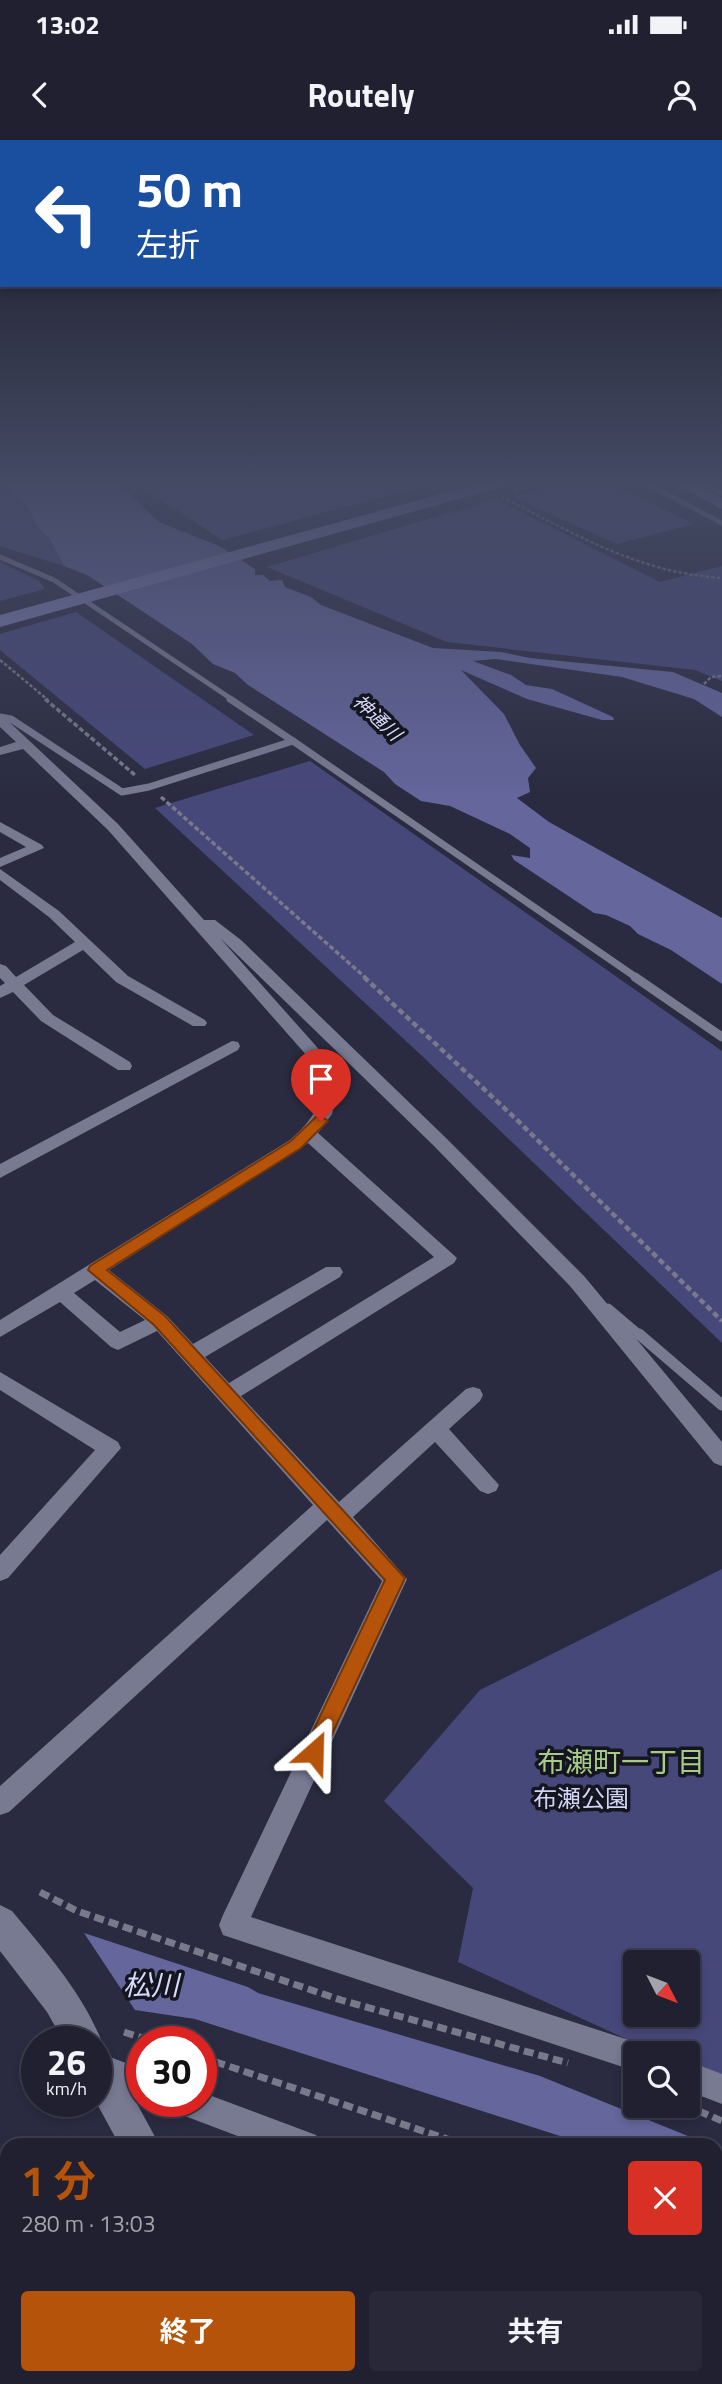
<!DOCTYPE html>
<html lang="ja">
<meta charset="utf-8">
<style>
:root{--surface:#202030;--page:#282838;--text:#f1f3f6;--muted:#a2a3ab;--line:#3d3e4c;--accent:#b45309}
body{margin:0;font-family:"Titillium Web","Noto Sans JP",sans-serif;background:var(--page);color:var(--text);height:100vh;display:flex;flex-direction:column;font-size:26px;white-space:nowrap}
*{box-sizing:border-box;margin:0}
p{font-size:23px;color:var(--muted)}
.icon{flex:none;width:38px;height:38px;fill:none;stroke:currentColor;stroke-width:2;stroke-linecap:round;stroke-linejoin:round}
.map{position:relative;flex:1;overflow:hidden}
.panel{position:absolute;left:0px;top:1998px;width:723px;height:247px;display:flex;flex-direction:column;background:var(--surface);border-radius:21px 21px 0 0;box-shadow:0 4px 10px #0003,0 0 0 2px var(--line)}
.panel>*{flex:none}
.banner{position:absolute;left:0px;top:0px;width:723px;height:147px;box-shadow:0 4px 10px #0003,0 0 0 2px var(--line);background:#1a4fa0;color:#fff;overflow:hidden}
.needle{width:46px;rotate:132deg}
.controls{position:absolute;left:623px;top:1810px;display:grid;gap:14px}
.controls a{display:grid;place-items:center;width:77px;height:77px;border-radius:7px;background:var(--surface);box-shadow:0 4px 10px #0003,0 0 0 2px var(--line);font-size:35px}
.speed{position:absolute;left:21px;top:1886px;display:flex;gap:14px;font-size:35px;font-weight:700;text-align:center}
.speed>*{display:grid;place-content:center;width:91px;height:91px;border-radius:50%;background:var(--surface);box-shadow:0 4px 10px #0003,0 0 0 2px var(--line);line-height:1}
.speed small{font-size:18px;font-weight:400}
.speed .limit{border:10px solid #d22;background:#fff;color:#111}
.pin{position:absolute;display:grid;place-items:center;width:60px;height:60px;color:#fff;margin:-72px -30px;border-radius:50% 50% 50% 0;rotate:-45deg;box-shadow:0 0 7px #0007}
.pin .icon{rotate:45deg}
.me{position:absolute;width:77px;margin:-38px;rotate:25deg;stroke-linejoin:round;filter:drop-shadow(0 0 5px #0008)}
.turn{display:flex;align-items:center;gap:24px;height:147px;padding:0 21px;font-size:32px}
.turn .icon{width:91px;height:91px;stroke-width:2.5}
.turn b{display:block;font-size:49px;line-height:60px}
.round{display:grid;place-items:center;flex:none;width:74px;height:74px;border-radius:7px;background:var(--page)}
.head{display:flex;align-items:center;justify-content:space-between;height:119px;padding:0 21px}
h1{font-size:42px;font-weight:700;line-height:52px;color:var(--accent)}
.primary-button{display:flex;gap:14px;margin-top:auto;padding:14px 21px}
.primary-button a{flex:1;height:80px;border-radius:7px;background:var(--accent);color:#fff;font-size:28px;font-weight:700;line-height:80px;text-align:center}
.primary-button a+a{background:var(--page);color:var(--text)}
.status{display:flex;justify-content:space-between;align-items:center;height:49px;padding:0 35px;background:var(--surface);direction:ltr}
.status svg{height:19px;fill:currentColor}
header{display:flex;justify-content:space-between;align-items:center;height:91px;padding:0 21px;background:var(--surface);font-size:32px;font-weight:700}
.map>svg:first-child{display:block}
.green{fill:#47487a;fill-rule:evenodd}
.water{fill:#64669c}
.building{fill:#46475d;stroke:#313241;stroke-width:2}
.lines{fill:none;stroke-linecap:round;stroke-linejoin:round}
.path-far3{stroke:#78798b;stroke-width:2.5;stroke-dasharray:3.5 2;stroke-linecap:butt}
.path-far2{stroke:#78798b;stroke-width:3.5;stroke-dasharray:5 2.5;stroke-linecap:butt}
.path-far1{stroke:#78798b;stroke-width:4.5;stroke-dasharray:6 3.5;stroke-linecap:butt}
.path{stroke:#78798b;stroke-width:7;stroke-dasharray:10 5;stroke-linecap:butt}
.service-far3{stroke:#787a92;stroke-width:5}
.service-far2{stroke:#787a92;stroke-width:7}
.service-far1{stroke:#787a92;stroke-width:9}
.service{stroke:#787a92;stroke-width:11}
.minor{fill:#787a92;fill-rule:evenodd}
.tertiary{fill:#787a92;fill-rule:evenodd}
.primary{fill:#7e80b4;fill-rule:evenodd}
.route{fill:#b45309;stroke:#753606;stroke-width:2}
.labels{text-anchor:middle;dominant-baseline:central;stroke-width:7;stroke-linejoin:round;paint-order:stroke}
.far-water-label{font-size:19px;font-style:italic;fill:#d7dafb;stroke:#14151e}
.near-park-label{font-size:24px;fill:#d1d4f5;stroke:#14151e}
.near-neighbourhood-label{font-size:28px;fill:#a8cc88;stroke:#14151e}
.near-water-label{font-size:28px;font-style:italic;fill:#d7dafb;stroke:#14151e}
</style>
<div class="status"><b>13:02</b><svg viewBox="0 0 49 12"><path d="M0 12V9h3v3zM5 12V6h3v6zM10 12V3h3v9zM15 12V0h3v12zM26 1h20v11H26zM47 4h2v5h-2z"/></svg></div>
<header><svg class="icon" aria-label="back" viewBox="0 0 24 24"><path d="M15 5l-7 7 7 7"/></svg>Routely<svg class="icon" aria-label="person" viewBox="0 0 24 24"><circle cx="12" cy="8" r="4"/><path d="M4 21q1-7 8-7t8 7"/></svg></header>
<div class="map">
<svg width="722" height="2244" viewBox="0 0 722 2244">
<rect width="100%" height="100%" fill="#2a2b40"/>
<g class="green">
<path d="M136 343H435L222 400Z"/>
<path d="M560 343H610L694 384 617 404 512 357Z"/>
<path d="M0 346 27 366 38 388 49 398 64 426 0 406Z"/>
<path d="M496 359 660 442 722 426V541L695 530 447 502 267 427Z"/>
<path d="M0 422 39 441 45 449 0 461Z"/>
<path d="M76 472 254 595 145 629 0 510V494Z"/>
<path d="M310 621 722 911V1203L421 915 155 668Z"/>
<path d="M722 1429V1942L688 1927V1913H657L458 1822 473 1748 384 1661 480 1550ZM635 1822H688V1874H635Z"/>
</g>
<g class="water">
<path d="M0 343H118L159 382 219 406 255 429V435H263L270 441 282 440 285 447 311 457 321 465 433 508 501 512 530 518 673 532 722 553V577L694 559 622 537 496 519 473 521 511 535 526 545 552 549 613 577 614 580H602L527 559 461 530 504 574 520 605 536 628 528 638 530 652 517 658 549 682 722 778V844L671 810 638 794 630 786 606 775 594 773 514 720 511 715 530 718V708L510 694 450 666 421 661 395 644 384 632 248 545 235 533 213 524 192 504 136 467 87 435 64 426 49 398 38 388 27 366Z"/>
<path d="M84 1793 248 1847 258 1853 540 1936 710 2005H581L560 1996 195 1879 135 1870Z"/>
</g>
<path class="building" d="M389 2238H539L542 2243 541 2244H383Z"/>
<g class="lines">
<g class="path-far3">
<path d="M515 351 545 343"/>
<path d="M502 357C575 394 639 433 722 438"/>
<path d="M0 520 48 560"/>
<path d="M704 544 711 537 722 536"/>
</g>
<g class="path-far2">
<path d="M45 559 135 635"/>
<path d="M161 657 366 838"/>
</g>
<path class="path-far1" d="M364 837 516 979 722 1181"/>
<g class="path">
<path d="M40 1752 77 1771 341 1860 568 1923"/>
<path d="M124 1892 155 1902"/>
<path d="M201 1917 468 2006"/>
<path d="M685 1965 722 1981"/>
<path d="M716 2095 722 2098"/>
</g>
<g class="service-far3">
<path d="M646 343 722 383"/>
<path d="M0 417 54 440 233 560"/>
</g>
<g class="service-far2">
<path d="M230 559 293 601"/>
<path d="M0 577 11 579 122 652 149 647 293 601 637 838"/>
</g>
<g class="service-far1">
<path d="M635 837 722 897"/>
<path d="M608 1168 641 1196"/>
</g>
<path class="service" d="M639 1194 722 1265"/>
<g class="minor">
<path d="M691 343H705L722 350V356Z"/>
<path d="M0 576 4 577 118 684 204 780H215L241 800 446 998 584 1136 722 1302V1326L714 1323 570 1146 434 1006 220 798 324 915 337 954 332 974 318 993 457 1118 454 1123 241 1256 339 1362 466 1249 473 1247 480 1249 483 1255 480 1261 449 1289 499 1345 496 1351 488 1354 480 1351 435 1302 353 1377 407 1439 251 1777 635 1902 645 1907 648 1913H635V1931L223 1795 219 1785 223 1775 382 1441 327 1380 9 1672 0 1675V1646L313 1365 157 1191 118 1210 111 1207 60 1162 0 1197V1180L290 1000C322 972 326 956 308 917L108 690 23 609 0 615V607L16 602 0 587ZM308 1003 434 1117 229 1243 205 1217 340 1137 343 1132 340 1127H326L193 1204 167 1176 109 1130ZM95 1140 145 1180 120 1192 74 1153Z"/>
<path d="M0 682 42 705 44 708 0 727V718L26 707 0 692Z"/>
<path d="M0 729 59 771 128 836 205 880 207 883 205 886H193L116 842 83 810 24 845 53 875 130 922 132 926 130 930H118L41 881 13 852 0 858V846L5 843 0 838V824L6 826 16 837 75 802 49 777 0 740Z"/>
<path d="M232 901 238 902 240 906 238 910 0 1038V1024Z"/>
<path d="M0 1232 118 1302 121 1308 8 1438 0 1441V1415L95 1310 0 1250Z"/>
<path d="M99 1913 142 1929V1959L96 1942V1914Z"/>
<path d="M688 1921 722 1934V1964L688 1951Z"/>
<path d="M201 1952 316 1995 320 2006H264L177 1973 173 1962H201Z"/>
<path d="M716 2157 722 2159V2193L716 2191Z"/>
<path d="M722 2203V2237L716 2240 713 2238H716V2205Z"/>
<path d="M158 2238H195L192 2244H155Z"/>
<path d="M671 2238H711L708 2244H668Z"/>
</g>
<g class="tertiary">
<path d="M0 1765 12 1771C46 1812 82 1852 102 1902L100 1908 109 1912 160 2006H120L96 1962V1902H64L47 1872 0 1811Z"/>
<path d="M250 2238H293L295 2244H252Z"/>
</g>
<g class="primary">
<path d="M481 343H508L505 346 0 487V475Z"/>
<path d="M673 343H694L722 358V369Z"/>
</g>
</g>
<linearGradient id="sky" x2="0" y2="1"><stop stop-color="#171823"/><stop offset="0.52" stop-color="#444a64"/><stop offset="1" stop-color="#444a64" stop-opacity="0"/></linearGradient>
<rect width="722" height="657" fill="url(#sky)"/>
<path class="route" d="M321 976 328 981 301 1008 107 1130 165 1176 405 1438 321 1618 314 1621 306 1618 303 1612 385 1440 154 1185 88 1130 90 1126 291 1001 316 977Z"/>
<g class="labels">
<g class="far-water-label">
<text transform="translate(378 577) rotate(43)">神通川</text>
</g>
<g class="near-park-label">
<text x="581" y="1658">布瀬公園</text>
</g>
<g class="near-neighbourhood-label">
<text x="621" y="1621">布瀬町一丁目</text>
</g>
<g class="near-water-label">
<text x="151" y="1844">松川</text>
</g>
</g>
</svg>
<div class="controls">
<a><svg class="needle" viewBox="-14 -14 28 28"><path d="M0-13l5 13h-10z" fill="#e53935"/><path d="M0 13l5-13h-10z" fill="#a2a3ab"/></svg></a>
<a><svg class="icon" aria-label="search" viewBox="0 0 24 24"><circle cx="10" cy="10" r="6"/><path d="M15 15l6 6"/></svg></a>
</div>
<div class="speed"><div>26<small>km/h</small></div><div class="limit">30</div></div>
<div class="pin" style="left:321px;top:981px;background:#d93025"><svg class="icon" aria-label="arrive" viewBox="0 0 24 24"><path d="M6 21V4h12l-3 4 3 4H6"/></svg></div>
<svg class="me" style="left:314px;top:1612px" viewBox="-20 -20 40 40"><path d="M0-17L14 15 0 8-14 15z" fill="#b45309" stroke="#fff" stroke-width="4"/></svg>
<div class="banner">
<div class="turn"><svg class="icon" aria-label="left" viewBox="0 0 24 24"><path d="M17 20v-9H6M10 6l-5 5 5 5"/></svg><div><b>50 m</b>左折</div></div>
</div>
<section class="panel">
<div class="head"><div><h1>1 分</h1><p>280 m · 13:03</p></div><a class="round" style="background:#d93025;color:#fff"><svg class="icon" aria-label="close" viewBox="0 0 24 24"><path d="M6 6l12 12M18 6L6 18"/></svg></a></div>
<div class="primary-button"><a>終了</a><a>共有</a></div>
</section>
</div>
